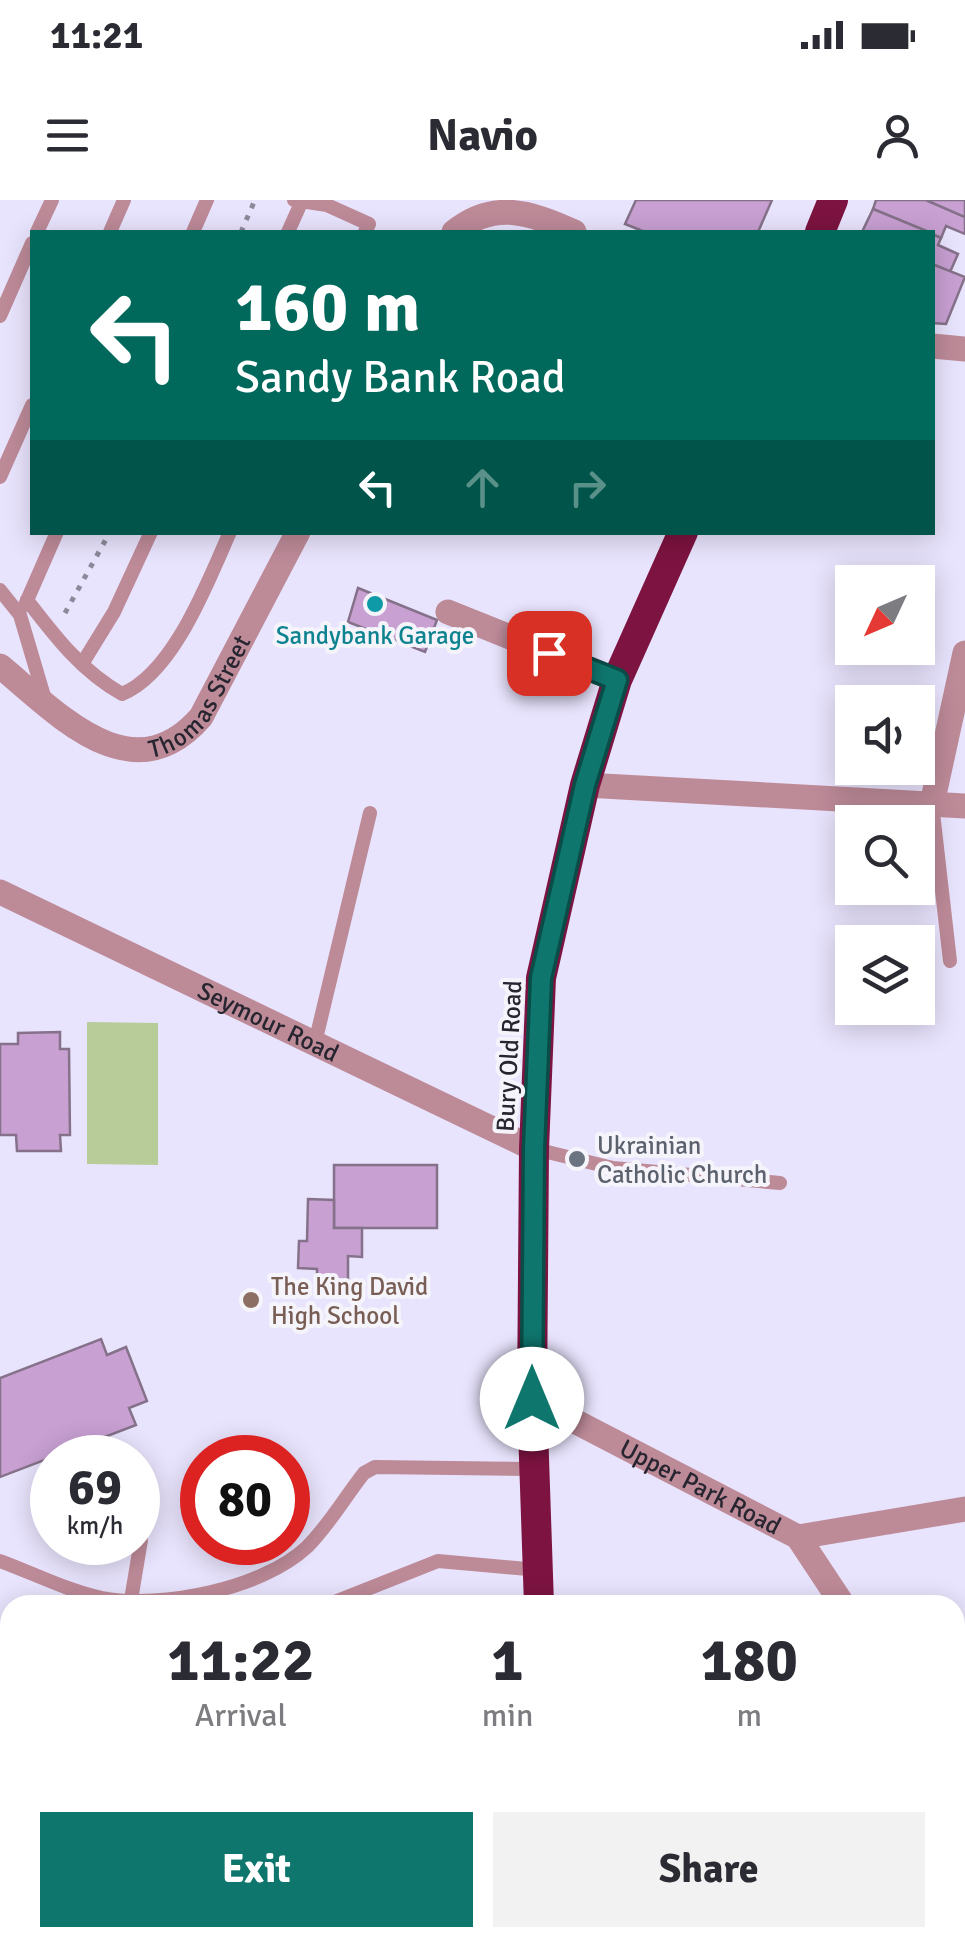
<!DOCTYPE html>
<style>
:root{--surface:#fff;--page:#f2f2f3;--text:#2b2b33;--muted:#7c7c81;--accent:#0f766e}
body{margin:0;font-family:Signika,sans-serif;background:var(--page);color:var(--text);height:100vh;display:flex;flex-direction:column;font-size:38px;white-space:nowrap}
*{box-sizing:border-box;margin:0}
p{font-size:32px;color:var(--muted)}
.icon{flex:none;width:55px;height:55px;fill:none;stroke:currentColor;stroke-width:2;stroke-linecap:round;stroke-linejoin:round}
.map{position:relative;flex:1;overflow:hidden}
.sheet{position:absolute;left:0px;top:1395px;width:965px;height:352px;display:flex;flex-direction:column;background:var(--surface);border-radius:30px 30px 0 0;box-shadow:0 5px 25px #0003}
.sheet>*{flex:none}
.top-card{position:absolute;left:30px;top:30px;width:905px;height:305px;border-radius:0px;box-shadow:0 5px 25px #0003;background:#00695c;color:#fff;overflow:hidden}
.needle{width:65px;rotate:226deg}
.controls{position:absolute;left:835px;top:365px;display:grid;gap:20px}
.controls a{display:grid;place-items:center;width:100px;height:100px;border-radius:0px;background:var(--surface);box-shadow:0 5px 25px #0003;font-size:50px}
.speed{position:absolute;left:30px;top:1235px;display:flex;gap:20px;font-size:50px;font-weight:700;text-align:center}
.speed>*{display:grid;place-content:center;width:130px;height:130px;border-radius:50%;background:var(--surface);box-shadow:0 5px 25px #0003;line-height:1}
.speed small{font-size:25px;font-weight:400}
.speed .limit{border:15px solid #d22;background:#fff;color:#111}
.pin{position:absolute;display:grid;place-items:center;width:85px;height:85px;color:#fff;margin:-42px;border-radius:20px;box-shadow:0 5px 15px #0006}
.me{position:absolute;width:110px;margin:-55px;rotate:0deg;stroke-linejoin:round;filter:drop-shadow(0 0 8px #0008)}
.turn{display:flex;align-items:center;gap:35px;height:210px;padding:0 40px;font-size:45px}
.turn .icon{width:130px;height:130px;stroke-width:2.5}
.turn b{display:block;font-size:70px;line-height:85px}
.lanes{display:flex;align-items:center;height:95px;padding:0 40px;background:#0003;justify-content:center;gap:50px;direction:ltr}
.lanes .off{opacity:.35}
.eta{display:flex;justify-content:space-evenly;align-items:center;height:170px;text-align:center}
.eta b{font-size:60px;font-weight:700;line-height:70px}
.cta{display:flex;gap:20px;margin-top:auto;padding:20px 40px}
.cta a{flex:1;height:115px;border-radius:0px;background:var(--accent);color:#fff;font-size:40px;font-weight:700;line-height:115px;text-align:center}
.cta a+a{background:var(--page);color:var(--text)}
.status{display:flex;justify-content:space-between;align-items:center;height:70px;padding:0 50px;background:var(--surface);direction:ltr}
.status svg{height:28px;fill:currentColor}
header{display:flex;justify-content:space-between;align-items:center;height:130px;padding:0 40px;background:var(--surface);font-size:45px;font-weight:700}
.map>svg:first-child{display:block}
.green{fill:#b8cc99}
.building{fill:#c8a0d2;stroke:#85728a;stroke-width:2.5}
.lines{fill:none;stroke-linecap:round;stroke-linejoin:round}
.path{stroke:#8c899b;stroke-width:5;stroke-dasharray:5 8;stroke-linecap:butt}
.lane{stroke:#bd8a98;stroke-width:14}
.street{stroke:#bd8a98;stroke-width:25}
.primary{stroke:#903957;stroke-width:25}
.highway{stroke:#7c1340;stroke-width:30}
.route-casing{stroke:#0a4d48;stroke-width:25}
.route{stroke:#0f766e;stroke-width:18}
.culture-dot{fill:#0f9aa8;stroke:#f5f4fb;stroke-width:4}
.worship-dot{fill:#6b7280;stroke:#f5f4fb;stroke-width:4}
.education-dot{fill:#8d6e63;stroke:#f5f4fb;stroke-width:4}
.labels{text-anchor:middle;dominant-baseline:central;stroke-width:8;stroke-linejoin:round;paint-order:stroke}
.culture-label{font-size:25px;fill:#0d838f;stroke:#f5f4fb}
.street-label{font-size:25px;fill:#272530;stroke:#f5f4fb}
.worship-label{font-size:25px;fill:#5b616d;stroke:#f5f4fb;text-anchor:start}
.education-label{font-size:25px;fill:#785e54;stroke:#f5f4fb;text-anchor:start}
</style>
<div class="status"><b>11:21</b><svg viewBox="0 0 49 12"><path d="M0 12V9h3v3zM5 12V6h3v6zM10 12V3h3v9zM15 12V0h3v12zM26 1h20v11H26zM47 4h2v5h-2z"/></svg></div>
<header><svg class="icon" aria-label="menu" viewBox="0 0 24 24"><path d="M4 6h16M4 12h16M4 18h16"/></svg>Navio<svg class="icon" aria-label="person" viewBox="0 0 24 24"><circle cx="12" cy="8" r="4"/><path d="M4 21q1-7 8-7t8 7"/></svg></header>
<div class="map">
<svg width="965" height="1746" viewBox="0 0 965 1746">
<rect width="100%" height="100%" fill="#e9e4fd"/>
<path class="green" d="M87 822 158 823V965L87 964Z"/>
<g class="building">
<path d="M636 0H772L758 32H645L625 24Z"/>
<path d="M876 0H926L965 17V34L946 26 941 38 873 9Z"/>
<path d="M926 0H965V17Z"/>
<path d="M873 9 929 32H862Z"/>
<path d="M932 34 941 38 938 45 958 54 950 72 932 64Z"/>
<path d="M932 64 965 77 946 124 932 123Z"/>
<path d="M358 388 437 420 425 452 348 422Z"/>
<path d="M60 832V849H69L70 935H60L61 951H17L16 935H0V844H18V833Z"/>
<rect x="334" y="965" width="103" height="63"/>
<path d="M308 999 334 1000V1028H362V1057L348 1056V1095H317V1069L298 1068 299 1041H307Z"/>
<path d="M101 1139 107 1155 126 1147 147 1201 129 1208 136 1225 0 1277V1178Z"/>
<path d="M345 1738H428L414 1746H350Z"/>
</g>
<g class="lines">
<g class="path">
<path d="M241 32 255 0"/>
<path d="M65 413 110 332"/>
</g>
<g class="lane">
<path d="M294 0 327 5 369 24 365 32"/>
<path d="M37 32 52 0"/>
<path d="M110 32 124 0"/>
<path d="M193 32 207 0"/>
<path d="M288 32 301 3"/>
<path d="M0 116 32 43"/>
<path d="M0 277 32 205"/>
<path d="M0 390 20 415 46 503"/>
<path d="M27 400C55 436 81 471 122 494 174 473 208 381 230 332"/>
<path d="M25 405 57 332"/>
<path d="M82 464 114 412 151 332"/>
<path d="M932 604 950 761"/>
<path d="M315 843 370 613"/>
<path d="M535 949 613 968 780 983"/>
<path d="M0 1361C33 1373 68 1391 102 1398 162 1409 262 1389 307 1347 329 1325 345 1297 364 1273L375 1267 534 1269"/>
<path d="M131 1400 141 1340"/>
<path d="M327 1405 438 1361 538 1370"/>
<path d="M144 1746 183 1738"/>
</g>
<g class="street">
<path d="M454 32C494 0 530 12 574 32"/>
<path d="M932 146 965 149"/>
<path d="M448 412 617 480"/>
<path id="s1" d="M0 466C57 513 132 596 201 517L298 332"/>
<path d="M585 585 965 606"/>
<path d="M932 604 965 453"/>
<path id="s2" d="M0 692 534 949"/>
<path id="s3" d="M532 1199 798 1337 843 1405"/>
<path d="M798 1337 965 1309"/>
</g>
<g class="primary">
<path d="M955 1570 965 1564"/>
<path d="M640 1746 655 1738"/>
<path d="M689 1746 695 1738"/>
</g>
<g class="highway">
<path d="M820 32 833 0"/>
<path d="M539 1405 532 1199 534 949 541 778 585 585 617 480 683 332"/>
<path d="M552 1738V1746"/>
</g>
</g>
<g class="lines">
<defs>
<path id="route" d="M532 1199 534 949 541 778 585 585 617 480 549 453"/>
</defs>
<use href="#route" class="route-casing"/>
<use href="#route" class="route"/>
</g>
<circle class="culture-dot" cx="375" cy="404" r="10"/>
<circle class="worship-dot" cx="577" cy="959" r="10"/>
<circle class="education-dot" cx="251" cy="1100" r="10"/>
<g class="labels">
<g class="culture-label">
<text x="375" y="435">Sandybank Garage</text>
</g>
<g class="street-label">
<text stroke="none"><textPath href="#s1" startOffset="252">Thomas Street</textPath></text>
<text stroke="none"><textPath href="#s2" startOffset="298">Seymour Road</textPath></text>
<text transform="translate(509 856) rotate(-87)">Bury Old Road</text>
<text stroke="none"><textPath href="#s3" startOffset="190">Upper Park Road</textPath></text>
</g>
<g class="worship-label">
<text x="597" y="945">Ukrainian<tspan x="597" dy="29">Catholic Church</tspan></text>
</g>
<g class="education-label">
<text x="271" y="1086">The King David<tspan x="271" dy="29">High School</tspan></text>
</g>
</g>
</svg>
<div class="controls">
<a><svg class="needle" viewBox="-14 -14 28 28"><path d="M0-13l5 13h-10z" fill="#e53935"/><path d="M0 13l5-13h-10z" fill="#7c7c81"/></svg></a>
<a><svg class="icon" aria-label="sound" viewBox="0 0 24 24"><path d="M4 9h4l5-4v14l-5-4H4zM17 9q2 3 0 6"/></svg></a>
<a><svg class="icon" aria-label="search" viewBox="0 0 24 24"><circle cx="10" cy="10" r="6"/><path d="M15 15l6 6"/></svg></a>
<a><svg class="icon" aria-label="layers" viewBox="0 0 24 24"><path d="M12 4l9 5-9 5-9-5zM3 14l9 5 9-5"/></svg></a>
</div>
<div class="speed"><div>69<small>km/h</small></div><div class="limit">80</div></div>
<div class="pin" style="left:549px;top:453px;background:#d93025"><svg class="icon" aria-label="arrive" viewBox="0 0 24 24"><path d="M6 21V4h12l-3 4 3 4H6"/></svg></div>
<svg class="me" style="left:532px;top:1199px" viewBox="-20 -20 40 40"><circle r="19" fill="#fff"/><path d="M0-13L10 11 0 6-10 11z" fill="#0f766e"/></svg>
<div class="top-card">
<div class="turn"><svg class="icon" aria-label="left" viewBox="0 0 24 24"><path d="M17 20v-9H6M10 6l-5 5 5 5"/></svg><div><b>160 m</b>Sandy Bank Road</div></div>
<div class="lanes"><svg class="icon" aria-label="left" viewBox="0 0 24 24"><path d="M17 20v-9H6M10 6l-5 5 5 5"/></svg><svg class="icon off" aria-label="ahead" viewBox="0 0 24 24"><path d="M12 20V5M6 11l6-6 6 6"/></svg><svg class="icon off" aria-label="right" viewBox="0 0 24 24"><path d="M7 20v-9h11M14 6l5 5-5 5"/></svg></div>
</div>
<section class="sheet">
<div class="eta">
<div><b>11:22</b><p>Arrival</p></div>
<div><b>1</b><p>min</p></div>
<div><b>180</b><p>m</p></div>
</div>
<div class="cta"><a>Exit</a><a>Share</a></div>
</section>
</div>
